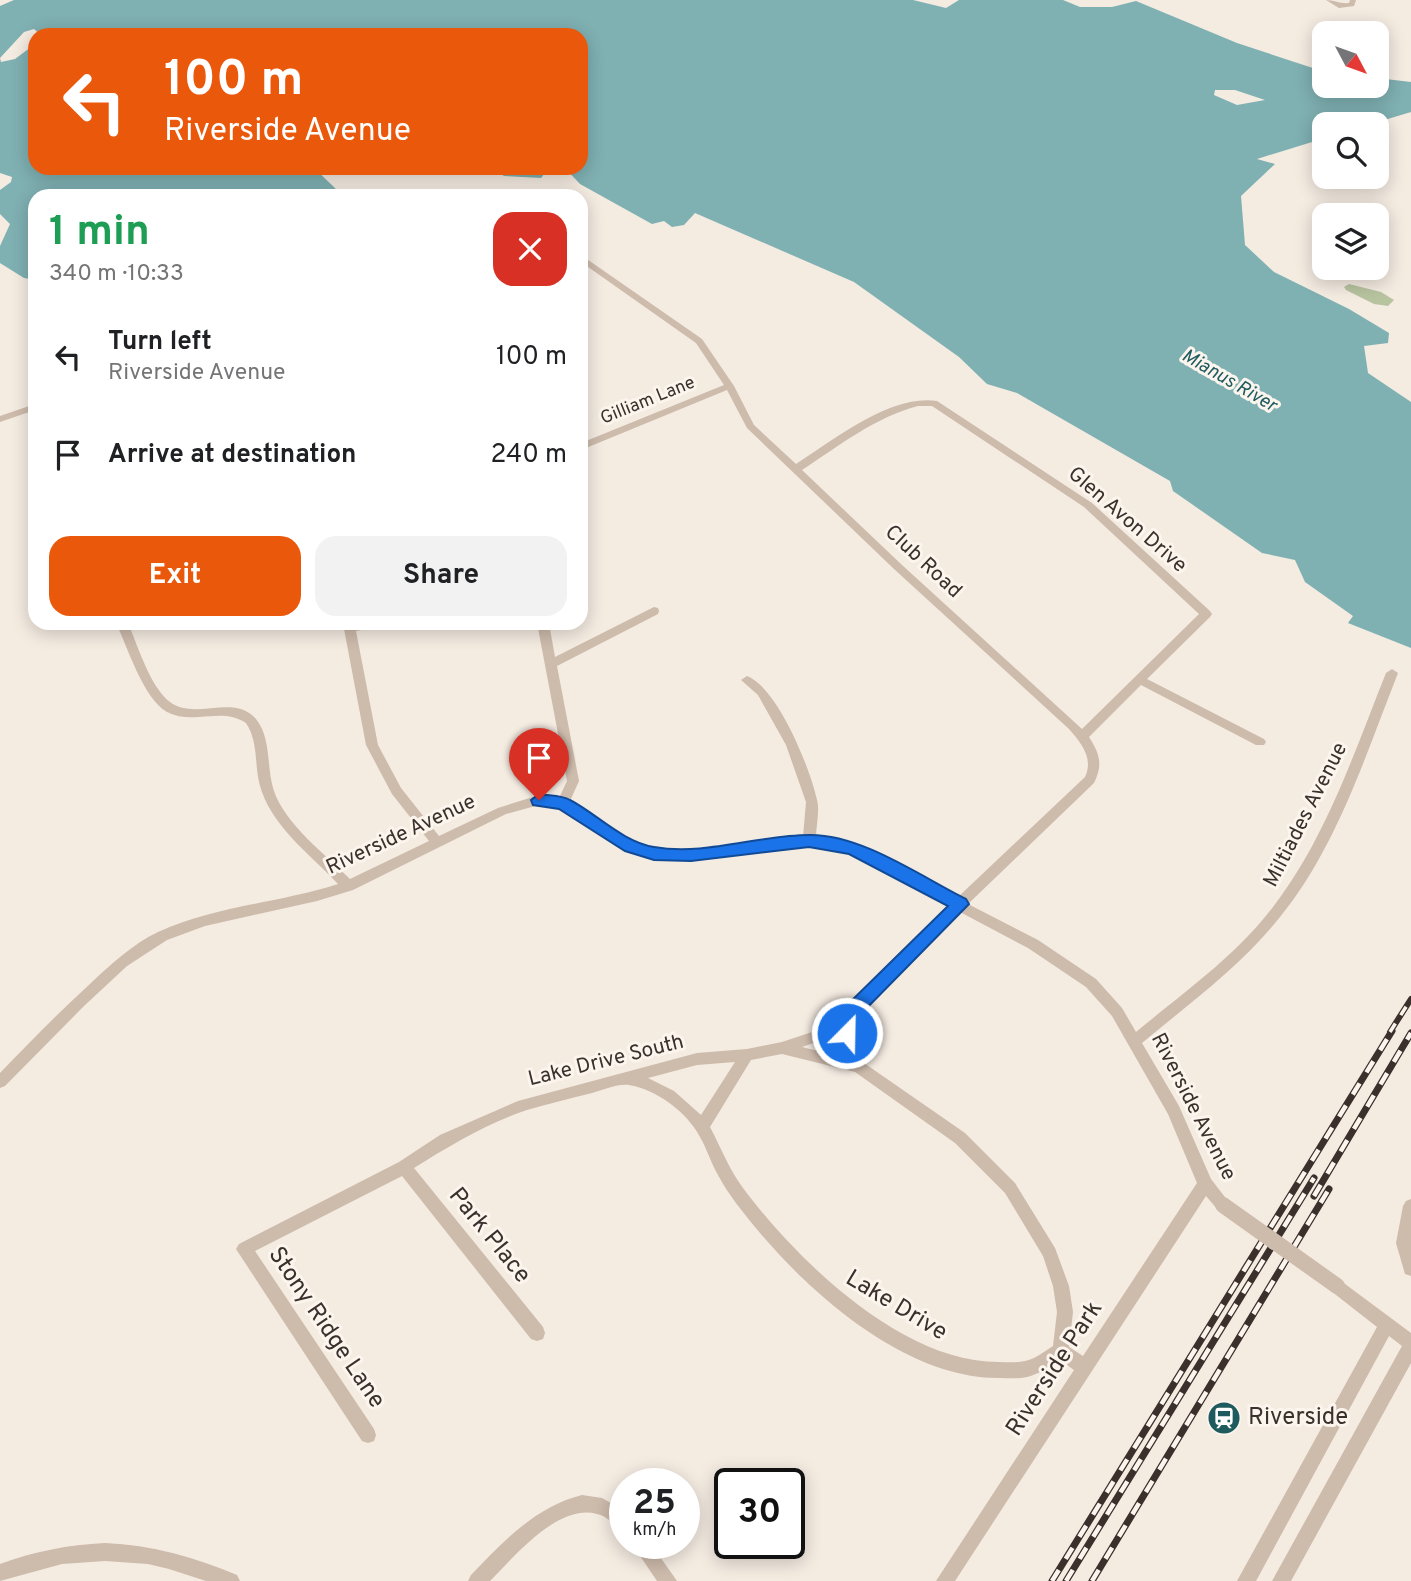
<!DOCTYPE html>
<meta charset="utf-8">
<style>
:root{--surface:#fff;--page:#f2f2f2;--text:#202124;--muted:#757577;--accent:#ea580c}
body{margin:0;font-family:Overpass,sans-serif;background:var(--page);color:var(--text);height:100vh;display:flex;flex-direction:column;font-size:26px;white-space:nowrap}
*{box-sizing:border-box;margin:0}
p{font-size:23px;color:var(--muted)}
.icon{flex:none;width:38px;height:38px;fill:none;stroke:currentColor;stroke-width:2;stroke-linecap:round;stroke-linejoin:round}
.map{position:relative;flex:1;overflow:hidden}
.side{position:absolute;left:28px;top:189px;width:560px;height:441px;display:flex;flex-direction:column;background:var(--surface);border-radius:21px;box-shadow:0 4px 18px #0003}
.side>*{flex:none}
.hud{position:absolute;left:28px;top:28px;width:560px;height:147px;border-radius:21px;box-shadow:0 4px 18px #0003;background:#ea580c;color:#fff;overflow:hidden}
.needle{width:46px;rotate:131deg}
.buttons{position:absolute;left:1312px;top:21px;display:grid;gap:14px}
.buttons a{display:grid;place-items:center;width:77px;height:77px;border-radius:14px;background:var(--surface);box-shadow:0 4px 18px #0003;font-size:35px}
.speed{position:absolute;left:609px;top:1468px;display:flex;gap:14px;font-size:35px;font-weight:700;text-align:center}
.speed>*{display:grid;place-content:center;width:91px;height:91px;border-radius:50%;background:var(--surface);box-shadow:0 4px 18px #0003;line-height:1}
.speed small{font-size:18px;font-weight:400}
.speed .limit{border:4px solid #111;border-radius:10px;background:#fff;color:#111}
.pin{position:absolute;display:grid;place-items:center;width:60px;height:60px;color:#fff;margin:-72px -30px;border-radius:50% 50% 50% 0;rotate:-45deg;box-shadow:0 0 7px #0007}
.pin .icon{rotate:45deg}
.me{position:absolute;width:77px;margin:-38px;rotate:23deg;stroke-linejoin:round;filter:drop-shadow(0 0 5px #0008)}
.turn{display:flex;align-items:center;gap:24px;height:147px;padding:0 21px;font-size:32px}
.turn .icon{width:91px;height:91px;stroke-width:2.5}
.turn b{display:block;font-size:49px;line-height:60px}
.round{display:grid;place-items:center;flex:none;width:74px;height:74px;border-radius:21px;background:var(--page)}
.overview{display:flex;align-items:center;justify-content:space-between;height:119px;padding:0 21px}
h1{font-size:42px;font-weight:700;line-height:52px;color:#1e9e55}
.button{display:flex;gap:14px;margin-top:auto;padding:14px 21px}
.button a{flex:1;height:80px;border-radius:21px;background:var(--accent);color:#fff;font-size:28px;font-weight:700;line-height:80px;text-align:center}
.button a+a{background:var(--page);color:var(--text)}
ul{padding:0;list-style:none}
li{display:flex;align-items:center;gap:21px;height:98px;padding:0 21px}
li div{flex:1}
li b{display:block;font-size:26px}
li em{font-style:normal}
.map>svg:first-child{display:block}
.green{fill:#b8c4a0}
.water{fill:#7fb0b2;fill-rule:evenodd}
.lines{fill:none;stroke-linecap:round;stroke-linejoin:round}
.minor{fill:#cdbbac;fill-rule:evenodd}
.rail-far1-casing{stroke:#3b302b;stroke-width:6}
.rail-casing{stroke:#3b302b;stroke-width:7}
.rail-far1{stroke:#fbf5ee;stroke-width:3.5;stroke-dasharray:10;stroke-linecap:butt}
.rail{stroke:#fbf5ee;stroke-width:4.5;stroke-dasharray:13;stroke-linecap:butt}
.minor-bridge{stroke:#cdbbac;stroke-width:16}
.route{fill:#1a73e8;stroke:#114b97;stroke-width:2}
.labels{text-anchor:middle;dominant-baseline:central;stroke-width:6;stroke-linejoin:round;paint-order:stroke}
.far-street-label{font-size:18px;fill:#3b302b;stroke:#fbf5ee}
.far-water-label{font-size:19px;font-style:italic;fill:#1f5a5e;stroke:#fbf5ee}
.street-label{font-size:21px;fill:#3b302b;stroke:#fbf5ee}
.near-street-label{font-size:24px;fill:#3b302b;stroke:#fbf5ee}
.near-poi-label{font-size:24px;fill:#3b302b;stroke:#fbf5ee;text-anchor:start}
</style>
<div class="map">
<svg width="1411" height="1581" viewBox="0 0 1411 1581">
<rect width="100%" height="100%" fill="#f4ebe1"/>
<path class="green" d="M1349 284 1381 292 1394 300 1388 306 1374 304 1346 290 1344 287Z"/>
<g class="water">
<path d="M14 0H913L946 8 959 0H1063L1080 7H1112L1136 1 1237 43 1325 72V86H1377V78L1411 82V112L1371 124H1325V138L1257 159 1275 164 1241 196 1245 245 1274 272 1349 309 1389 333 1388 343 1364 346 1368 373 1411 402V648L1348 623 1353 616 1305 582 1295 560 1262 553 1173 491 1170 481 1017 393 987 384 959 357 854 282 695 213 684 225 672 227 664 221 652 224 580 184 565 168H581V35H41L34 29 24 32 0 58V6ZM1215 90H1235L1265 100 1237 105 1214 95Z"/>
<path d="M35 44V168H314L335 188 339 196H35V280L24 278 0 263V246L10 224 0 214V190L11 182 12 177 0 173V58L1 62 15 59Z"/>
<path d="M473 168H549L541 178 504 176 495 170 481 173Z"/>
</g>
<g class="lines">
<g class="minor">
<path d="M1326 0C1334 0 1340 4 1349 3L1350 0H1356L1354 6 1339 8Z"/>
<path d="M581 255 702 339 734 386 754 425 796 464C834 440 890 394 937 401L1092 503 1210 611 1212 614 1210 617 1147 679 1264 739 1266 742 1264 745H1256L1141 685 1089 737C1100 754 1103 765 1094 783L968 904 1038 940 1096 979 1122 1008 1136 1032C1183 993 1236 956 1273 907 1326 838 1354 753 1386 673L1392 669 1398 673C1366 754 1336 849 1280 917 1241 966 1190 1003 1142 1043L1179 1106 1211 1179 1231 1205 1228 1210 1223 1212 1218 1210 1206 1196 955 1581H936L1074 1370 1060 1360C1049 1367 1039 1374 1027 1377 1018 1379 1009 1378 1000 1378 907 1379 811 1295 755 1227 742 1211 728 1194 718 1175 711 1163 707 1149 700 1137 688 1113 656 1089 629 1085 618 1083 600 1091 588 1094 568 1099 547 1104 527 1110 488 1123 449 1146 414 1168L543 1327 545 1333 543 1339 537 1341 531 1339 402 1176 255 1251 374 1429 376 1435 374 1441 368 1443 362 1441 236 1249 239 1244 399 1162 440 1135 518 1101 697 1053 747 1049 782 1042 812 1032 843 1011 949 906 850 853 809 846 691 859H654L627 850 560 807 539 805 506 814 353 890 317 901 205 926 167 940 127 966 84 1006 5 1086 0 1088V1073C30 1042 59 1012 91 983 111 964 133 944 158 932 215 906 279 903 338 884 312 856 275 829 262 792 253 769 260 744 246 723 231 713 216 716 199 717 188 718 177 717 167 712 143 698 128 648 116 623H128C138 646 150 687 170 702 195 721 234 693 256 719 272 739 266 768 274 791 285 824 326 855 350 879L429 841 392 794 366 745 344 629 346 626 361 623H384L382 626 356 631 378 745 401 788 439 836 498 808 539 795 559 798 567 781 537 623H549L555 657 654 607 658 608 659 611 658 614 557 666 579 781 570 801C589 813 619 837 638 844 675 858 761 841 803 837L806 802 786 745 758 695 741 680 747 676C778 688 810 768 817 800 820 811 816 826 816 837L857 846 957 898 1085 777C1094 758 1081 743 1069 729L894 569 747 428 727 390 581 450V443L724 385 696 343 581 262ZM918 406H932L1084 507 1199 614 1082 729 902 565 802 470C839 446 875 417 918 406ZM960 912 1028 948 1086 987 1112 1016 1168 1114 1197 1183 1083 1356 1069 1347 1073 1312 1069 1286 1055 1248 1015 1183 965 1133 864 1063 856 1049 855 1017ZM841 1027 842 1050 846 1058 802 1047 822 1040ZM782 1054 855 1072 955 1143 1005 1193 1043 1256 1053 1286 1057 1312 1053 1346C1044 1352 1035 1359 1025 1361 1016 1363 1007 1362 998 1362 901 1362 797 1260 743 1188 729 1169 721 1148 710 1127L751 1060ZM735 1062 701 1115 674 1091 648 1078 697 1065Z"/>
<path d="M35 404V410L0 422V416Z"/>
<path d="M1411 1199V1276L1405 1274 1396 1243 1403 1206 1406 1201Z"/>
<path d="M1337 1278 1411 1333V1363L1291 1581H1272L1402 1346 1389 1336 1256 1581H1237L1377 1327 1331 1291 1329 1286 1331 1281Z"/>
<path d="M582 1495 602 1498 625 1511V1532C615 1527 608 1516 597 1514 558 1503 514 1557 490 1581H468L471 1575C504 1541 535 1507 582 1495Z"/>
<path d="M105 1543C152 1545 194 1557 237 1575L240 1581H206L169 1569 148 1564 105 1561 62 1564 0 1581V1564C35 1551 68 1545 105 1543Z"/>
<path d="M632 1544H651L677 1581H657Z"/>
</g>
<defs>
<path id="rail-far1" d="M1390 1032 1411 999"/>
<g id="rail">
<path d="M1314 1196 1411 1033"/>
<path d="M1052 1581 1392 1031"/>
<path d="M1066 1581 1314 1178"/>
<path d="M1092 1581 1329 1189"/>
</g>
</defs>
<use href="#rail-far1" class="rail-far1-casing"/>
<use href="#rail" class="rail-casing"/>
<use href="#rail-far1" class="rail-far1"/>
<use href="#rail" class="rail"/>
<path class="minor-bridge" d="M1223 1205 1337 1286"/>
</g>
<path class="route" d="M539 794C549 796 561 795 570 800 597 814 623 842 654 847 705 856 758 835 809 835 861 834 920 876 966 899L969 904 857 1018 854 1038 847 1041 841 1038 838 1033 842 1010 948 906 849 854 809 847 691 861 654 860 625 851 559 809 533 805 531 800Z"/>
<defs>
<symbol id="station-disc" viewBox="-11 -11 22 22"><circle r="9.5" fill="#1f5a5e" stroke="#fbf5ee"/><path d="M-3-6H3Q5-6 5-4V2Q5 4 3 4L4.5 6H3L1.5 4h-3L-3 6H-4.5L-3 4Q-5 4-5 2V-4Q-5-6-3-6ZM-3.5-4v3h7v-3ZM-3.5 1v1.5H-2V1ZM2 1v1.5H3.5V1Z" fill="#fff"/></symbol>
</defs>
<g fill-rule="evenodd">
<use href="#station-disc" x="1205" y="1399" width="38" height="38"/>
</g>
<g class="labels">
<g class="far-street-label">
<text transform="translate(648 401) rotate(-22)">Gilliam Lane</text>
</g>
<g class="far-water-label">
<text transform="translate(1229 381) rotate(30)">Mianus River</text>
</g>
<g class="street-label">
<text transform="translate(1127 520) rotate(41)">Glen Avon Drive</text>
<text transform="translate(923 562) rotate(43)">Club Road</text>
<text transform="translate(1306 815) rotate(-63)">Miltiades Avenue</text>
<text transform="translate(401 835) rotate(-25)">Riverside Avenue</text>
<text transform="translate(606 1061) rotate(-14)">Lake Drive South</text>
<text transform="translate(1193 1107) rotate(63)">Riverside Avenue</text>
</g>
<g class="near-street-label">
<text transform="translate(489 1236) rotate(51)">Park Place</text>
<text transform="translate(896 1306) rotate(31)">Lake Drive</text>
<text transform="translate(326 1328) rotate(56)">Stony Ridge Lane</text>
<text transform="translate(1055 1369) rotate(-57)">Riverside Park</text>
</g>
<g class="near-poi-label">
<text x="1248" y="1418">Riverside</text>
</g>
</g>
</svg>
<div class="buttons">
<a><svg class="needle" viewBox="-14 -14 28 28"><path d="M0-13l5 13h-10z" fill="#e53935"/><path d="M0 13l5-13h-10z" fill="#757577"/></svg></a>
<a><svg class="icon" aria-label="search" viewBox="0 0 24 24"><circle cx="10" cy="10" r="6"/><path d="M15 15l6 6"/></svg></a>
<a><svg class="icon" aria-label="layers" viewBox="0 0 24 24"><path d="M12 4l9 5-9 5-9-5zM3 14l9 5 9-5"/></svg></a>
</div>
<div class="speed"><div>25<small>km/h</small></div><div class="limit">30</div></div>
<div class="pin" style="left:539px;top:800px;background:#d93025"><svg class="icon" aria-label="arrive" viewBox="0 0 24 24"><path d="M6 21V4h12l-3 4 3 4H6"/></svg></div>
<svg class="me" style="left:847px;top:1033px" viewBox="-20 -20 40 40"><circle r="17" fill="#1a73e8" stroke="#fff" stroke-width="3"/><path d="M0-11L8 9 0 5-8 9z" fill="#fff"/></svg>
<div class="hud">
<div class="turn"><svg class="icon" aria-label="left" viewBox="0 0 24 24"><path d="M17 20v-9H6M10 6l-5 5 5 5"/></svg><div><b>100 m</b>Riverside Avenue</div></div>
</div>
<section class="side">
<div class="overview"><div><h1>1 min</h1><p>340 m · 10:33</p></div><a class="round" style="background:#d93025;color:#fff"><svg class="icon" aria-label="close" viewBox="0 0 24 24"><path d="M6 6l12 12M18 6L6 18"/></svg></a></div>
<ul>
<li><svg class="icon" aria-label="left" viewBox="0 0 24 24"><path d="M17 20v-9H6M10 6l-5 5 5 5"/></svg><div><b>Turn left</b><p>Riverside Avenue</p></div><em>100 m</em></li>
<li><svg class="icon" aria-label="arrive" viewBox="0 0 24 24"><path d="M6 21V4h12l-3 4 3 4H6"/></svg><div><b>Arrive at destination</b></div><em>240 m</em></li>
</ul>
<div class="button"><a>Exit</a><a>Share</a></div>
</section>
</div>
